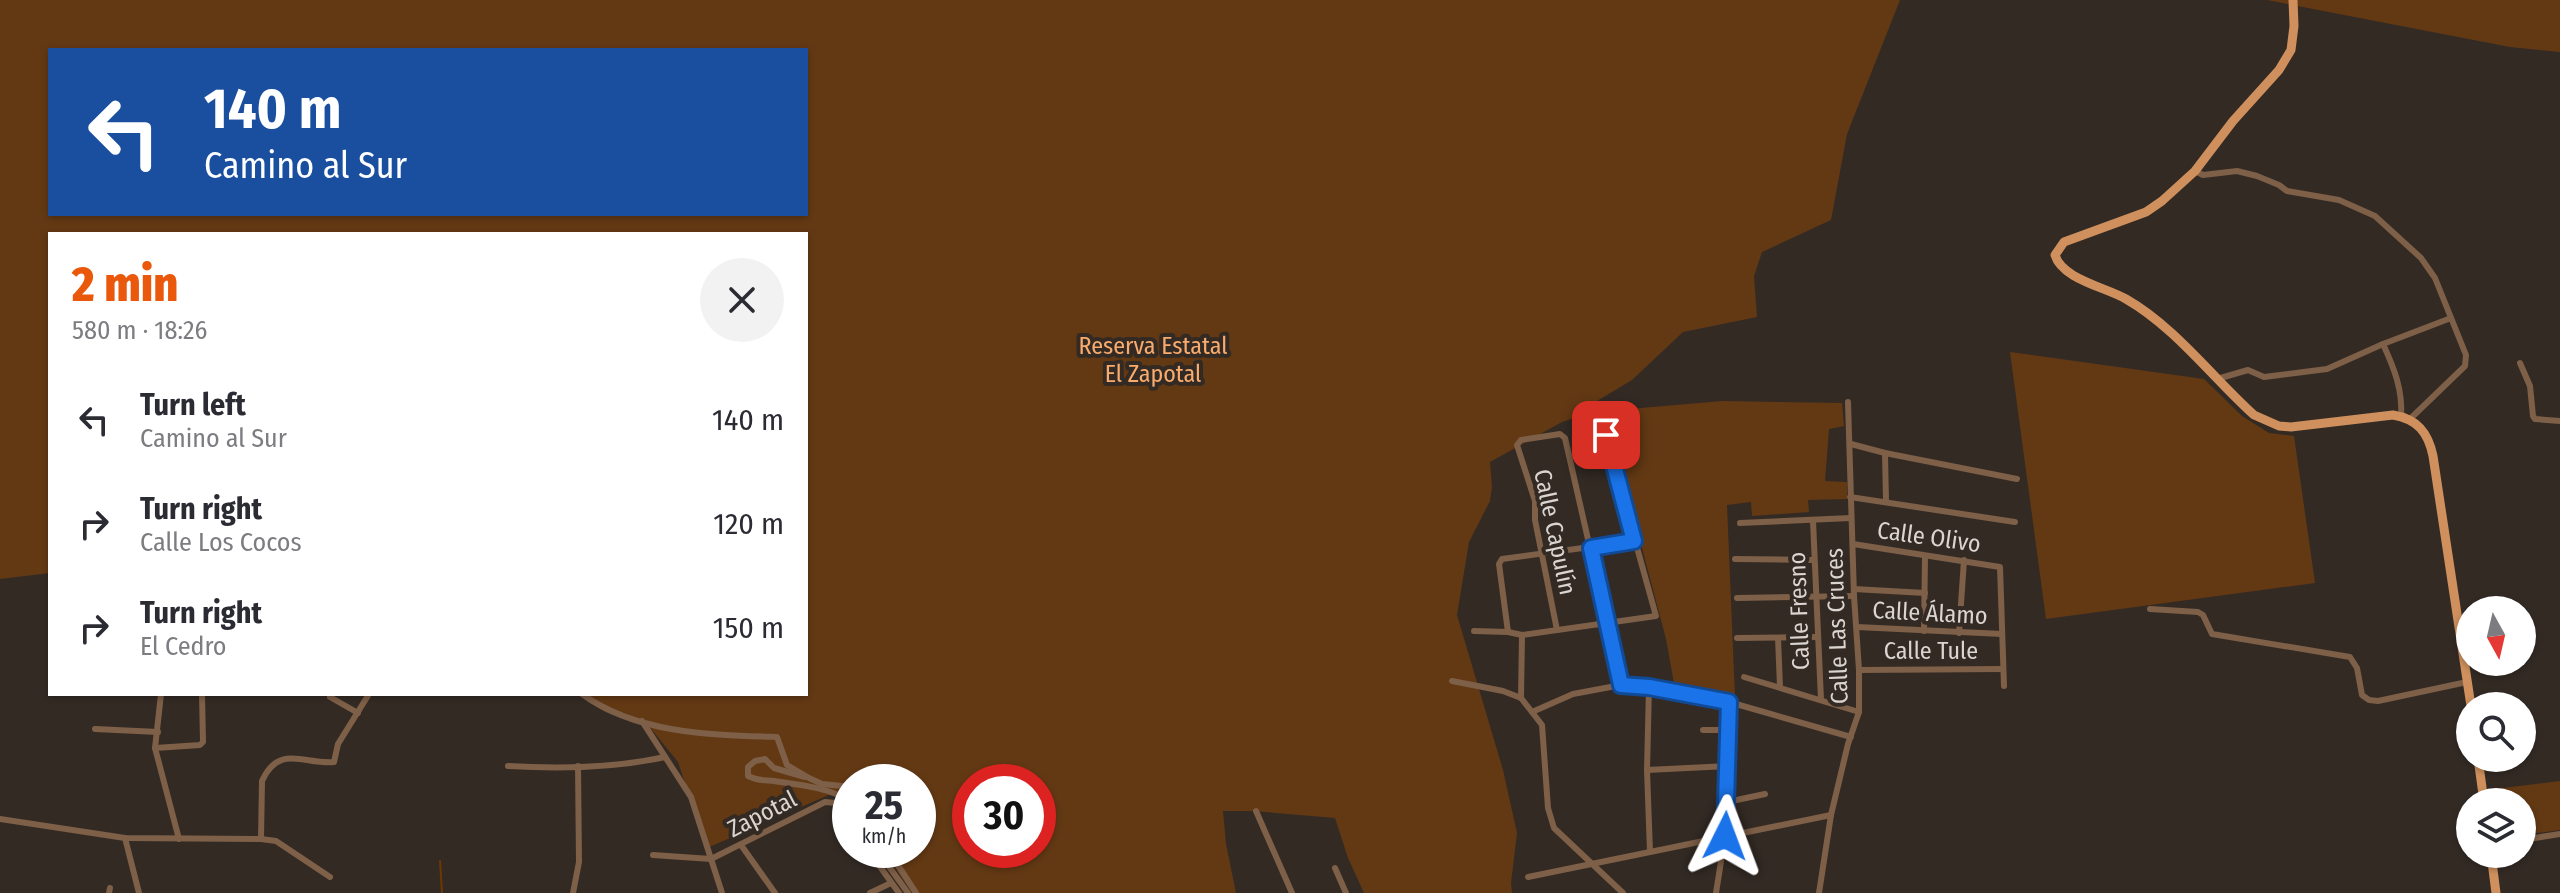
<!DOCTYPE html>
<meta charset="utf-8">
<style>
:root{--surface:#fff;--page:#f2f2f3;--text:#2b2b33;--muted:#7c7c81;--accent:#ea580c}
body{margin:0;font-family:"Fira Sans Condensed",sans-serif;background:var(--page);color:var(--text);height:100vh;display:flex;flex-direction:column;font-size:30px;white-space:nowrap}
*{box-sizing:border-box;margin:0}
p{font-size:26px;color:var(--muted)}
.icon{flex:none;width:44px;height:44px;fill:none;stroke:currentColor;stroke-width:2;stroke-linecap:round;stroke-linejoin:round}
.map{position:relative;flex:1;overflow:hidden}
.sheet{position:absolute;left:48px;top:232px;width:760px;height:464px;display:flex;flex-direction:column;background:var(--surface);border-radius:0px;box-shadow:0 2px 6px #0004}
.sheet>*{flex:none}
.guide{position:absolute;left:48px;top:48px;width:760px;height:168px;border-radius:0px;box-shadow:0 2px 6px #0004;background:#1a4fa0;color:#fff;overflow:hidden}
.needle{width:52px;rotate:172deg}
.controls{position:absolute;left:2456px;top:596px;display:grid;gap:16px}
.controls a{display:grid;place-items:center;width:80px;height:80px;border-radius:50%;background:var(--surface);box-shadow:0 2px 6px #0004;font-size:40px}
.speed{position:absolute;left:832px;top:764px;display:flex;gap:16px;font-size:40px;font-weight:700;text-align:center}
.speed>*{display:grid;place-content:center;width:104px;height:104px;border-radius:50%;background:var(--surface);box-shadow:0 2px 6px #0004;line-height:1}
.speed small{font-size:20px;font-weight:400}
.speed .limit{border:12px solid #d22;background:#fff;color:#111}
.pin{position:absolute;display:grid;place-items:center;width:68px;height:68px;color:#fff;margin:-34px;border-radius:16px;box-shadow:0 4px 12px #0006}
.me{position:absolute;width:88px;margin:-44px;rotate:3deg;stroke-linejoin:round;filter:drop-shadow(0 0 6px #0008)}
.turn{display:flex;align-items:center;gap:28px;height:168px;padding:0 24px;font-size:36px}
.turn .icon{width:104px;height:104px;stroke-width:2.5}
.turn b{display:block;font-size:56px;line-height:68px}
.round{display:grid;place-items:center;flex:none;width:84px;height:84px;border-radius:42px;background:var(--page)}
.headline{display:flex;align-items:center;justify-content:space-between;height:136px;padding:0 24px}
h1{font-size:48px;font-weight:800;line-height:60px;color:var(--accent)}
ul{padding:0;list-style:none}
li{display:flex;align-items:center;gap:24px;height:104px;padding:0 24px}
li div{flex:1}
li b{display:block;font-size:30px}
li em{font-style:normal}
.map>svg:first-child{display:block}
.green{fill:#633914;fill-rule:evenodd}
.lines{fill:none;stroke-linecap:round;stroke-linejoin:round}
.stream{stroke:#6d3800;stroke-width:2}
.minor{stroke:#7e5f47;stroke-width:6}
.primary{stroke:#cf905d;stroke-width:9}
.route-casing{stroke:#114b97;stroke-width:20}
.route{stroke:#1a73e8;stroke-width:14}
.labels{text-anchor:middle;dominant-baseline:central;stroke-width:8;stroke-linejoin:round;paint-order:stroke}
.park-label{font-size:24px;fill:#f8ab6d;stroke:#332a24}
.street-label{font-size:24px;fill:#dbd5d1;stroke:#332a24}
</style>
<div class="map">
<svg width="2560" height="893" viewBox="0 0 2560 893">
<rect width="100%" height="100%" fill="#332a24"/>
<g class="green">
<path d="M0 0H1900L1847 134 1831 220 1762 252 1754 276 1757 317 1683 332 1632 380 1597 401 1599 410 1562 422 1490 462 1492 487 1490 501 1469 542 1457 615 1503 770 1517 833 1511 883 1512 893H1364L1348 858 1335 818 1254 811H1223L1226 844 1236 893H912L883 850H918V782H850V802L838 791 707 848 678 762 648 725 605 712 579 694H806V234H50V573L0 579ZM50 50H806V214H50ZM970 782H1038V850H970Z"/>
<path d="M2267 0H2560V52L2510 47Z"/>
<path d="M2010 352 2204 379 2242 416 2269 433 2294 436 2315 583 2046 619Z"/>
<path d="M1722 401 1842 403 1844 426 1829 429 1825 481 1847 482V499L1808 500 1809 512 1752 516 1751 502 1727 505 1735 697 1674 683 1666 639 1606 411Z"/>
<path d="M2560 781V830L2522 835V802H2495L2494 789Z"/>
</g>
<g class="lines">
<path class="stream" d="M440 861 442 893"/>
<g class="minor">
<path d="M2195 171 2203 175 2237 171 2257 176 2279 185 2287 191 2339 200 2375 216 2421 258 2435 278 2466 355 2465 366 2410 419"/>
<path d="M2383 344C2394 368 2403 390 2401 417"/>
<path d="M2520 363 2530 386 2533 416 2535 419 2560 421"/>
<path d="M2217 379 2248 370 2264 377 2327 369 2383 344 2451 318"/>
<path d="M1851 444 1885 453 2017 479"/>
<path d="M1885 453 1886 502"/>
<path d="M1850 497 2015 522"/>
<path d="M1813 521 1821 700"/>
<path d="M1740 523 1851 518"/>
<path d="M1853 544 2000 567 2004 686"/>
<path d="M1735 559 1814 560"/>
<path d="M1854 589 1925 593"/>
<path d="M1737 598 1854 596"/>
<path d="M2150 609 2198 612 2203 615 2212 634 2350 657 2357 668 2362 695 2369 700 2378 701 2467 682"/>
<path d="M1857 627 2002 634"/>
<path d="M1557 630 1535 520V501L1517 445 1521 440 1560 434 1565 438 1621 685"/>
<path d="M1474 631 1508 632 1522 635 1656 616 1601 418"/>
<path d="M1924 631 1925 557"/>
<path d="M1508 632 1499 564 1502 559 1634 541"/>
<path d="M1959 633 1964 560"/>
<path d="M1737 638 1818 637"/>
<path d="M1778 638 1780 687"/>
<path d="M1859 670 2003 669"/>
<path d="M1744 677 1859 712"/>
<path d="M1452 681 1503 691 1521 698 1532 712 1542 725 1548 808 1554 828 1623 893"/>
<path d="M1649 687 1647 770 1650 852"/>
<path d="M161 694 155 748 179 839"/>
<path d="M582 694C637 734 712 735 777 737L787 765 809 778 822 784 842 786 850 792"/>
<path d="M330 697 358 713"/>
<path d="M1521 698 1522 635"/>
<path d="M1532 712 1573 694 1621 685 1649 687 1729 702 1851 737"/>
<path d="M642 721 691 797 722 893"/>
<path d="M95 729 158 732"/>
<path d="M1703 730H1729"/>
<path d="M155 748 200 745 203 742 202 694"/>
<path d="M508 766C559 769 615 768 665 757"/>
<path d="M1647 770 1728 766"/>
<path d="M805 777 774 768 765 759 755 761 748 767V776C758 781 764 780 774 781 795 784 834 788 850 802"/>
<path d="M1727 802 1765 794"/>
<path d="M1256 811 1292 893"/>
<path d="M0 819 125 838 261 839 276 841 330 877"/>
<path d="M125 838 139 893"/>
<path d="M261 839 262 781C279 743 305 765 334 762L338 744 369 694"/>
<path d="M2522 840 2560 834"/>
<path d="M741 845 775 893"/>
<path d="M868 850 899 893"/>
<path d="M877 850 908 893"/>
<path d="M888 850 916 893"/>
<path d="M653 855 711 859 825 802 836 803 850 823"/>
<path d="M1335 868 1346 893"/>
<path d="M1528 877 1831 815"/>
<path d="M109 893 110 888"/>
<path d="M573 893 579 862 578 766"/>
<path d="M870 893 891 883"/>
<path d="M1716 893 1725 836 1729 702"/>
<path d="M1819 893 1831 815 1848 744 1859 712V670L1854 596 1848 402"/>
</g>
<g class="primary">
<path d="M2293 0 2294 26 2291 50 2279 70 2233 121 2195 171 2162 201 2146 212 2064 242 2055 255C2062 279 2105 287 2126 299 2175 327 2212 377 2254 415L2279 426 2291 427 2393 415C2417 419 2428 432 2433 456L2471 706"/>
<path d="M2478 758 2484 802"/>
<path d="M2491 854 2496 893"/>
</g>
</g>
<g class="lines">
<defs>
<path id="route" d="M1606 435 1634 541 1591 548 1621 685 1649 687 1729 702 1725 836"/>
</defs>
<use href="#route" class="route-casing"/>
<use href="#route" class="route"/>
</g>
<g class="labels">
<g class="park-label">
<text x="1153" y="346">Reserva Estatal<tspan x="1153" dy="28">El Zapotal</tspan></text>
</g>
<g class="street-label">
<text transform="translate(1555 532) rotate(78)">Calle Capulín</text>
<text transform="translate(1929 537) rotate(8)">Calle Olivo</text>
<text transform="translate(1799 611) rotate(-92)">Calle Fresno</text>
<text transform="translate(1930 613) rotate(3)">Calle Álamo</text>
<text transform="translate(1837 626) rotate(-92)">Calle Las Cruces</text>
<text x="1931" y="651">Calle Tule</text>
<text transform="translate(762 814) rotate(-27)">Zapotal</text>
</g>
</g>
</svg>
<div class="controls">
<a><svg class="needle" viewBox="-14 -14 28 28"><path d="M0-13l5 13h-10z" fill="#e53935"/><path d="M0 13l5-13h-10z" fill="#7c7c81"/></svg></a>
<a><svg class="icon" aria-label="search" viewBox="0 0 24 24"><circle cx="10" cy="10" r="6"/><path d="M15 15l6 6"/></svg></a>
<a><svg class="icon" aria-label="layers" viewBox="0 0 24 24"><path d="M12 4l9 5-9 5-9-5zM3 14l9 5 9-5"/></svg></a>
</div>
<div class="speed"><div>25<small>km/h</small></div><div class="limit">30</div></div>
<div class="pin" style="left:1606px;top:435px;background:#d93025"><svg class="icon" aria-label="arrive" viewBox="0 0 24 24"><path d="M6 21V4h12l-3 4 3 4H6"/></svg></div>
<svg class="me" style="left:1725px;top:836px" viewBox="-20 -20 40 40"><path d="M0-17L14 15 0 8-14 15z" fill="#1a73e8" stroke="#fff" stroke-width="4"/></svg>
<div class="guide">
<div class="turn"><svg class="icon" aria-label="left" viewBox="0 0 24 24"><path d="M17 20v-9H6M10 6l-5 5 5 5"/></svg><div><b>140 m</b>Camino al Sur</div></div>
</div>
<section class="sheet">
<div class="headline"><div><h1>2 min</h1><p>580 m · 18:26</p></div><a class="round"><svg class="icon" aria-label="close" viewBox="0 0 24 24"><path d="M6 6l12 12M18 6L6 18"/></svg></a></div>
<ul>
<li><svg class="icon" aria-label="left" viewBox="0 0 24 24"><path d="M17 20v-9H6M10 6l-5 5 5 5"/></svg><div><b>Turn left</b><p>Camino al Sur</p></div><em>140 m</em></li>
<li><svg class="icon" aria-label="right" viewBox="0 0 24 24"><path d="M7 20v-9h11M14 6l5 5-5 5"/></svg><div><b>Turn right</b><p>Calle Los Cocos</p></div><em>120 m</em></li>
<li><svg class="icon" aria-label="right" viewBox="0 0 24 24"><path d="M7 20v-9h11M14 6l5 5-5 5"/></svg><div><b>Turn right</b><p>El Cedro</p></div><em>150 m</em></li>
</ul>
</section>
</div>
